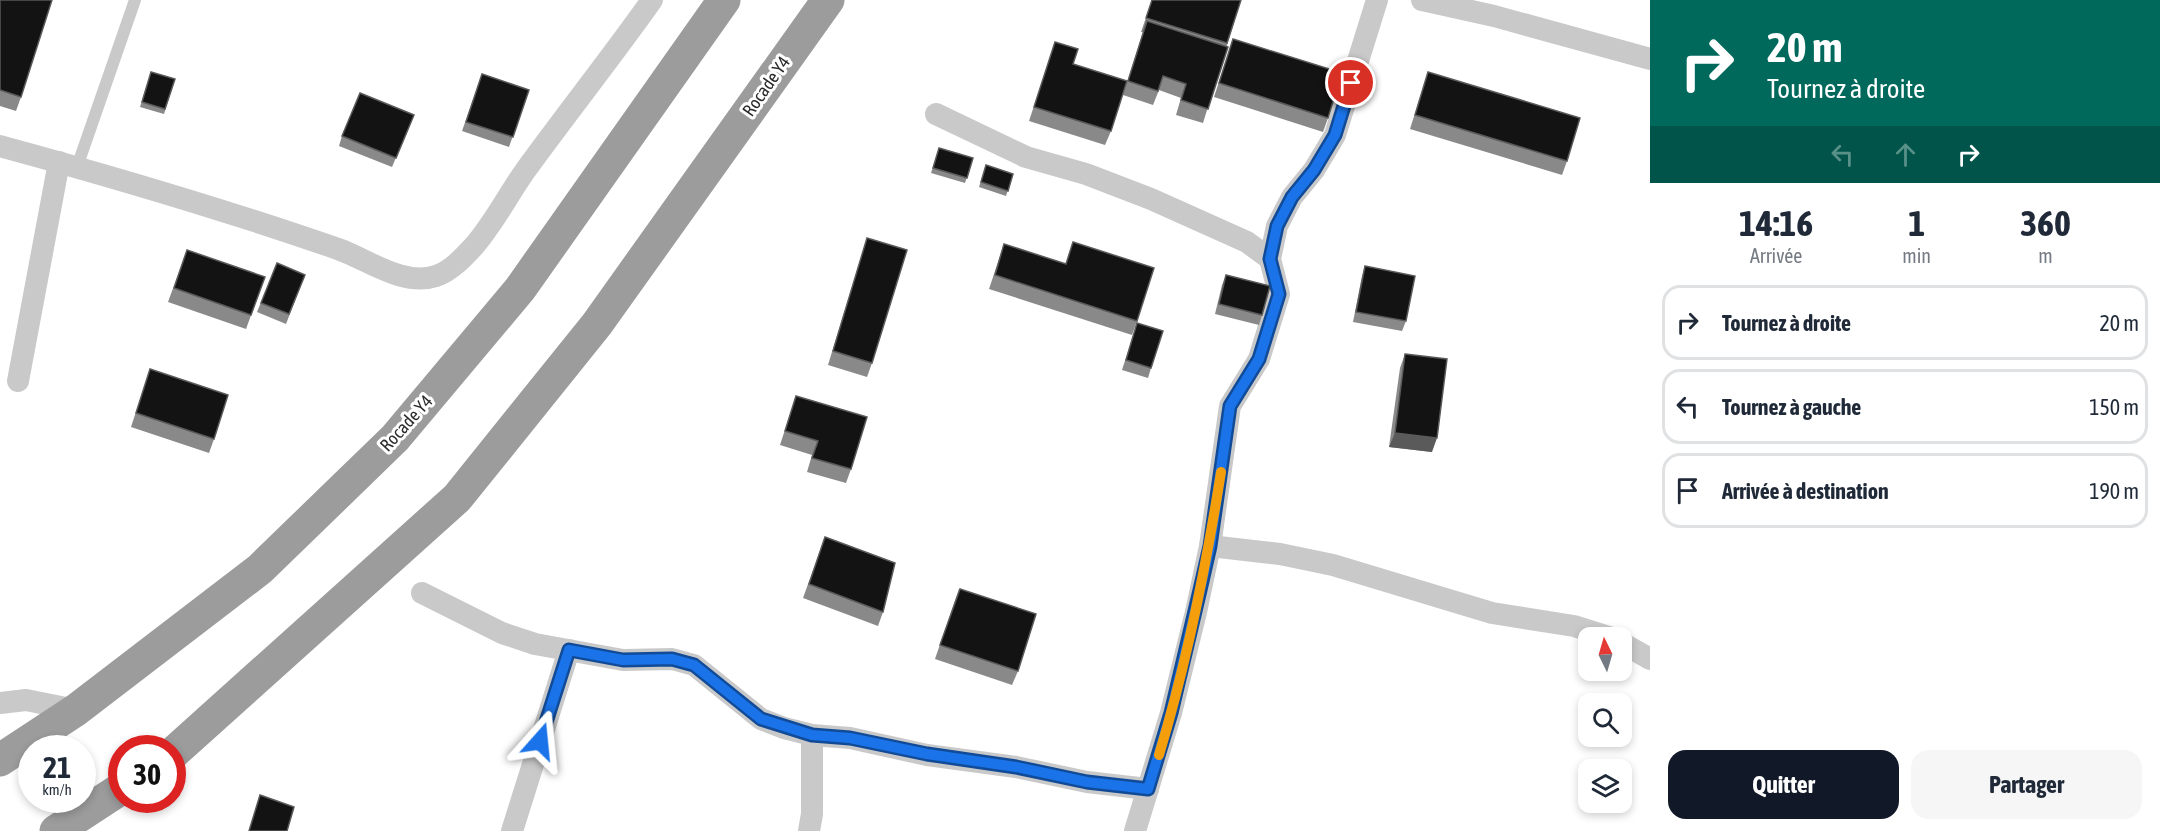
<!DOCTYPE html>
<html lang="fr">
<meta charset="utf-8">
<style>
:root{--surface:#fff;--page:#f6f6f7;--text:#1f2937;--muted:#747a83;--line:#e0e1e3;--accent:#111827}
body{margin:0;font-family:"Asap Condensed",sans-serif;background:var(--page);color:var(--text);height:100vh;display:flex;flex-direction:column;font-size:22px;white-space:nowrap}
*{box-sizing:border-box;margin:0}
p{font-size:20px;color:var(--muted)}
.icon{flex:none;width:33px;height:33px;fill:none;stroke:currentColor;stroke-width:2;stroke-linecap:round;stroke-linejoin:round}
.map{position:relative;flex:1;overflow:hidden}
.sheet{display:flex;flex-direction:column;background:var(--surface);width:510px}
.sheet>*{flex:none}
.hud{background:#00695c;color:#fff;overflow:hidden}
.needle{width:39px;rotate:355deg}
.controls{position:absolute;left:1578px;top:627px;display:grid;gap:12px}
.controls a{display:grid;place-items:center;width:54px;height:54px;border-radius:12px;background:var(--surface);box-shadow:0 3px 9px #0003;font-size:30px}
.speed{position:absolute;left:18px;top:735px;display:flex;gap:12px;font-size:30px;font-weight:700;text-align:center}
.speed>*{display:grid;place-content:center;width:78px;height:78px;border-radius:50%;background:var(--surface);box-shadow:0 3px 9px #0003;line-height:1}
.speed small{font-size:15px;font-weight:400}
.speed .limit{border:9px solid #d22;background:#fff;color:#111}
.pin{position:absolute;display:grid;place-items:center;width:51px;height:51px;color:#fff;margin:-26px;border:3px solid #fff;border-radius:50%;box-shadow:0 2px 6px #0007}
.me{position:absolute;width:66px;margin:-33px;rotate:18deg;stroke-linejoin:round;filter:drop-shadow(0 0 4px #0008)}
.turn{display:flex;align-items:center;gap:21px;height:126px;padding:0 18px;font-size:27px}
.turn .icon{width:78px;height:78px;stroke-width:2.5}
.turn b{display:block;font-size:42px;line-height:51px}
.lanes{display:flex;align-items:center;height:57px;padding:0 18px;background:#0003;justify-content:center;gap:30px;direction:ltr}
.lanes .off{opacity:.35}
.eta{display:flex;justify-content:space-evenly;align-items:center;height:102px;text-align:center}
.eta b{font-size:36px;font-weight:700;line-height:42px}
.button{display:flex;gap:12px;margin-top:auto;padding:12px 18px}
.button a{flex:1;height:69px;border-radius:18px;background:var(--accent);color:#fff;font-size:24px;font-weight:700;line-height:69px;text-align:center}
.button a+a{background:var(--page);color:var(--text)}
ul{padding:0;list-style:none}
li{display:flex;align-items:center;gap:18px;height:75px;margin:0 12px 9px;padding:0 6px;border:3px solid var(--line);border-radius:18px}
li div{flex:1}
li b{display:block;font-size:22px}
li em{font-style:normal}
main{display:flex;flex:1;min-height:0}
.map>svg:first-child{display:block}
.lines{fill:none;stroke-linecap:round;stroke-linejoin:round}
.service{stroke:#c9c9c9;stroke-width:12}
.minor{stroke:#c9c9c9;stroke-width:22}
.trunk{stroke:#9c9c9c;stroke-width:33}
.wall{fill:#898989}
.shaded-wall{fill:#5a5a5a}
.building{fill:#131313;stroke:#5a5a5a;stroke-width:1.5}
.route-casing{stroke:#114b97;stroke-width:15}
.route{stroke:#1a73e8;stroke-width:10}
.slow{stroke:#f59e0b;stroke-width:10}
.labels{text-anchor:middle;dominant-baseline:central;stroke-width:6;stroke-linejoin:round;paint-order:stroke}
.street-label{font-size:18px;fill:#2c2c2c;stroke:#fff}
</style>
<main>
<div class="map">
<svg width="1650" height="831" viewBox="0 0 1650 831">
<rect width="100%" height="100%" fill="#fff"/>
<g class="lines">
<path class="service" d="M77 167 135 0"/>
<g class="minor">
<path d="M1422 0 1494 16 1650 59"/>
<path d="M936 114 1026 157 1086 174 1151 199 1247 242 1270 259"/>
<path d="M0 146C114 177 226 210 338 249 367 259 403 287 436 276 451 271 464 257 474 246 494 223 508 195 525 171 567 113 611 58 652 0"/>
<path d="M18 381 59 162"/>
<path d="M1210 546 1280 554 1333 565 1492 613 1574 626 1612 638"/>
<path d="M422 593 502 633 535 644 623 660 672 659 694 665 761 719 784 728 812 735 850 738 927 755 1016 767 1087 782 1148 789"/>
<path d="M1622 643 1650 659"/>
<path d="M0 703 26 700 76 710"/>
<path d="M512 831 569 650"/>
<path d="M809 831 812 814V735"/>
<path d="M1135 831 1171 713 1196 612 1210 546 1230 406 1259 359 1279 294 1270 259 1277 226 1292 197 1314 170 1335 135 1377 0"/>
</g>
<g class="trunk">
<path d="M172 754 457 498 597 324 828 0"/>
<path d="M0 760 76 710 260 569 395 438 520 289 724 0"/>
<path d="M56 831 122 788"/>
</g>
</g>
<g class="wall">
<path d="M0 0 21 97 16 111 0 106Z"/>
<path d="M1152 0H1241L1203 123 1176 115 1181 98 1159 90 1153 105 1123 95 1143 32H1141Z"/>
<path d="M1233 39 1328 118 1323 132 1214 97Z"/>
<path d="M1055 42 1073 64 1111 131 1105 145 1029 121Z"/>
<path d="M151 72 175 79 164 114 140 107Z"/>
<path d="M1428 72 1567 161 1562 175 1410 129Z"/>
<path d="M482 74 529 90 509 147 462 131Z"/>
<path d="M414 115 392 167 339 146 342 136Z"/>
<path d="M939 148 973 158 965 183 931 173Z"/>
<path d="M986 165 1013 174 1006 196 979 187Z"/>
<path d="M867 238 872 363 867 377 828 365Z"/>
<path d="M1004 244 1137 321 1132 335 989 289Z"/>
<path d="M187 250 265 277 246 329 168 302Z"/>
<path d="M277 263 305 275 286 324 257 312Z"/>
<path d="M1365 266 1406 321 1402 331 1353 322 1362 276Z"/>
<path d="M1226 275 1262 315 1259 325 1215 314 1222 285Z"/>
<path d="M1137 323 1151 368 1148 378 1122 370Z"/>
<path d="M1405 354 1432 452 1389 447 1400 368Z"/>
<path d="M150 369 214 439 209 453 131 427Z"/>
<path d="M796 396 851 469 846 483 807 472 812 455 780 445Z"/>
<path d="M825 537 883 612 878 626 803 598Z"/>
<path d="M959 589 1018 671 1012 685 935 659Z"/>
</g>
<path class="shaded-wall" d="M1395 433 1437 438 1432 452 1389 447Z"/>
<g class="building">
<path d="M0 0H52L21 97 0 90Z"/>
<path d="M1152 0H1241L1227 43 1146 18Z"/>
<path d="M1147 21 1228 47 1208 109 1181 100 1186 84 1163 76 1158 91 1128 81Z"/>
<path d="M1233 39 1342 73 1328 118 1219 83Z"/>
<path d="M1055 42 1078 49 1073 64 1127 81 1111 131 1034 107Z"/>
<path d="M151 72 175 79 165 109 142 102Z"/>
<path d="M1428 72 1580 118 1567 161 1415 115Z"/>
<path d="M482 74 529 90 513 137 466 122Z"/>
<path d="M360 93 414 115 396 158 342 136Z"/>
<path d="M939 148 973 158 967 178 933 168Z"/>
<path d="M986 165 1013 174 1008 191 981 182Z"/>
<path d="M867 238 907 250 872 363 833 351Z"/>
<path d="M1073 242 1154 268 1137 321 995 275 1004 244 1066 264Z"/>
<path d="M187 250 265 277 251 315 174 288Z"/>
<path d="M277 263 305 275 289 314 261 303Z"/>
<path d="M1365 266 1415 276 1406 321 1356 312Z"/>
<path d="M1226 275 1270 286 1262 315 1219 304Z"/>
<path d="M1137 323 1163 331 1151 368 1126 360Z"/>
<path d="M1405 354 1447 359 1437 438 1395 433Z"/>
<path d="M150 369 228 395 214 439 136 413Z"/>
<path d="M796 396 867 417 851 469 812 458 818 441 785 431Z"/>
<path d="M825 537 895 563 883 612 809 584Z"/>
<path d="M960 589 1036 614 1018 671 940 645Z"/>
<path d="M260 795 294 807 287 831H249Z"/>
</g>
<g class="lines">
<defs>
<path id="route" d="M540 741 569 650 623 660 672 659 694 665 761 719 812 735 850 738 927 754 1016 767 1087 782 1148 789 1171 713 1200 590 1210 546 1230 406 1259 359 1279 294 1270 259 1277 226 1292 197 1314 170 1335 135 1351 83"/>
</defs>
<use href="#route" class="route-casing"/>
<use href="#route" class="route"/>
<path class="slow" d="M1159 755C1187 662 1206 567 1221 472"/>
</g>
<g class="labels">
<g class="street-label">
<text transform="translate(766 86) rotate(-55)">Rocade Y4</text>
<text transform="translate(406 423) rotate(-48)">Rocade Y4</text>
</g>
</g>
</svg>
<div class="controls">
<a><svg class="needle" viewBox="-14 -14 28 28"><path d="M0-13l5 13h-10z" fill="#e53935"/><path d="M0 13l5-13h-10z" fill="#747a83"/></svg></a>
<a><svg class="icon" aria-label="search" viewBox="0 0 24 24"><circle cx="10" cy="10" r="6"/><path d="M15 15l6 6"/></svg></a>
<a><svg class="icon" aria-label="layers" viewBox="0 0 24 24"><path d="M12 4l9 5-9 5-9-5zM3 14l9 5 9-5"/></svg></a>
</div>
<div class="speed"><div>21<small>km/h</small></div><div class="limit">30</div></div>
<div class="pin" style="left:1351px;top:83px;background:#d93025"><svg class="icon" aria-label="arrive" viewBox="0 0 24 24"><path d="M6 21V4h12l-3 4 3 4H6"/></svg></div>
<svg class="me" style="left:540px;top:741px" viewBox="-20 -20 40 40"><path d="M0-17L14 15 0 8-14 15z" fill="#1a73e8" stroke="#fff" stroke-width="4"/></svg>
</div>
<section class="sheet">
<div class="hud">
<div class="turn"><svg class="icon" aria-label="right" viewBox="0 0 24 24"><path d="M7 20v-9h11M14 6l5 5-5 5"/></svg><div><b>20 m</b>Tournez à droite</div></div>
<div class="lanes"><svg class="icon off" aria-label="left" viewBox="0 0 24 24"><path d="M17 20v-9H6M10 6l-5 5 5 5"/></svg><svg class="icon off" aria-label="ahead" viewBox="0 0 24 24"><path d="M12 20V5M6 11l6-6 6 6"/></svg><svg class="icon" aria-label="right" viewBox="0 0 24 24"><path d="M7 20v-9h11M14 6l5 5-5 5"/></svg></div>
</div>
<div class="eta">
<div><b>14:16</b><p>Arrivée</p></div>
<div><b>1</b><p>min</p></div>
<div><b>360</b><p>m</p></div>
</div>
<ul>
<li><svg class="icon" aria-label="right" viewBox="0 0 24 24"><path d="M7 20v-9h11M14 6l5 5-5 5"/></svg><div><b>Tournez à droite</b></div><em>20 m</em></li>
<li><svg class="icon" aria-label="left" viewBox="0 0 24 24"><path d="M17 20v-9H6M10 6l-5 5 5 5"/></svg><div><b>Tournez à gauche</b></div><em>150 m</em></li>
<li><svg class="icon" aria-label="arrive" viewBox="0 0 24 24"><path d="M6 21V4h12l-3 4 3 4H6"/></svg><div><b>Arrivée à destination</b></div><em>190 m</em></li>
</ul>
<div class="button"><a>Quitter</a><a>Partager</a></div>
</section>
</main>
